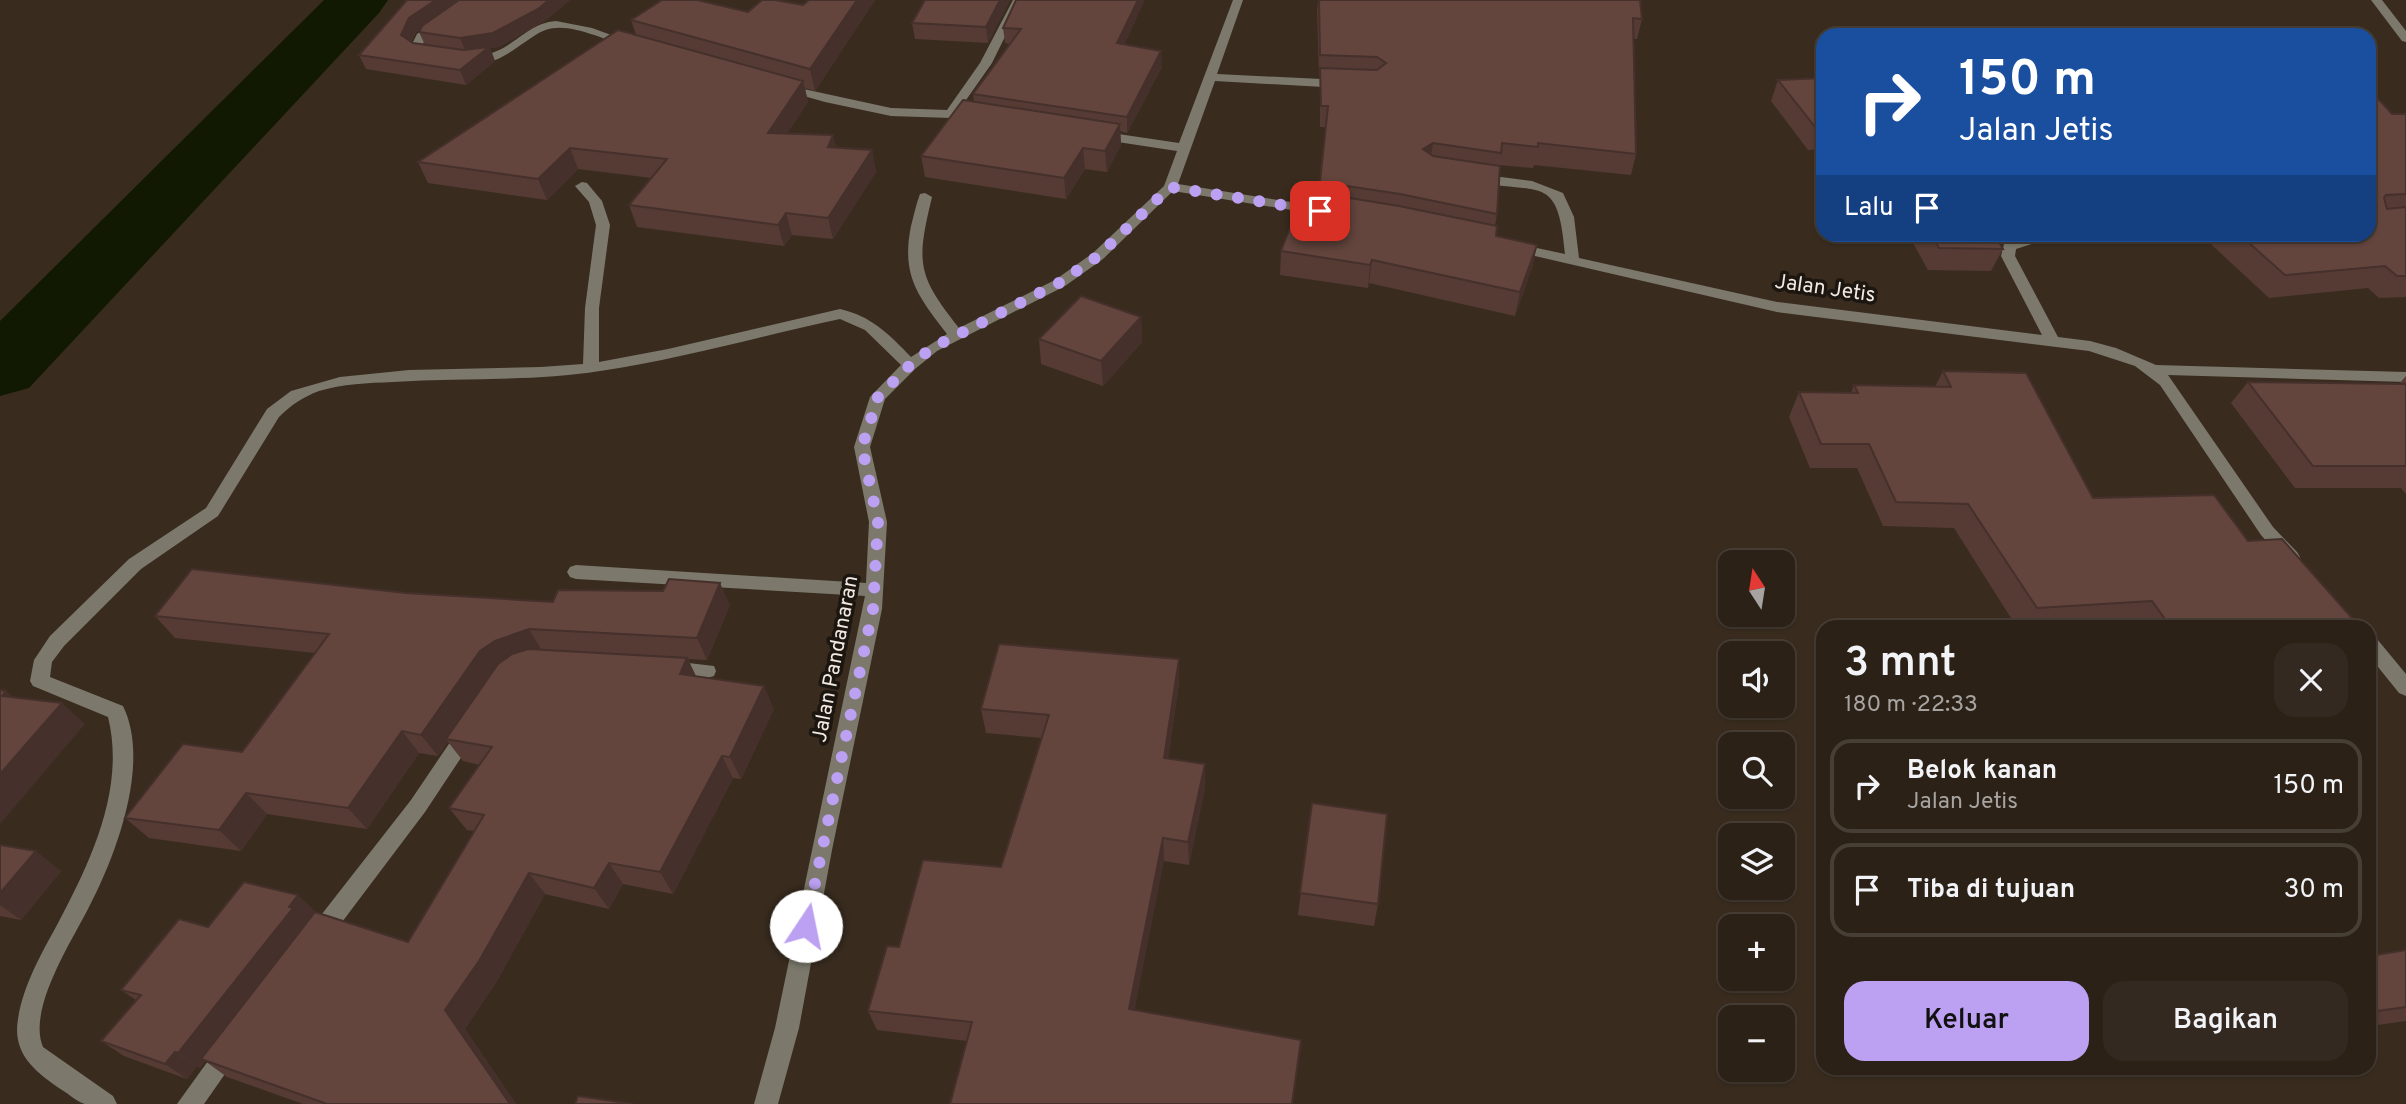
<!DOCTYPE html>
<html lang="id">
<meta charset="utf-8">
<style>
:root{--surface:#2b2117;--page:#332920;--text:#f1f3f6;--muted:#a6a3a1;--line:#473e36;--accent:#bca0f2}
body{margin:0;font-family:Overpass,sans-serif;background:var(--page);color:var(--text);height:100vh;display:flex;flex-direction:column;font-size:26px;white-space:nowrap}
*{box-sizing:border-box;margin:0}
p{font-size:23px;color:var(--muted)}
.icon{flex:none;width:38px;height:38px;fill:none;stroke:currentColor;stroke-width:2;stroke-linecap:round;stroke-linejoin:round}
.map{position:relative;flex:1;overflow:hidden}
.side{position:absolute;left:1816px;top:620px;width:560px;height:455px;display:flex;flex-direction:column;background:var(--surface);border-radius:21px;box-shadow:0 2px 5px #0004,0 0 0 2px var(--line)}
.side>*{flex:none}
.hud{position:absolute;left:1816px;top:28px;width:560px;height:214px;border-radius:21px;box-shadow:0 2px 5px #0004,0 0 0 2px var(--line);background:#1a4fa0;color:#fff;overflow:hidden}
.needle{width:46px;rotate:348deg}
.tools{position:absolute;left:1718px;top:550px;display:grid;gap:14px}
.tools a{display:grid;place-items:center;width:77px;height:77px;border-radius:14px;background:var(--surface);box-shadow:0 2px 5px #0004,0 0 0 2px var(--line);font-size:35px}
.pin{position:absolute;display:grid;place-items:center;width:60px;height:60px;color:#fff;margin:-30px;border-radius:14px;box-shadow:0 4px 10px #0006}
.me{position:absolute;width:77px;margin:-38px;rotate:11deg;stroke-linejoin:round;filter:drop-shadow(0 0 5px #0008)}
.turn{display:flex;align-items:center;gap:24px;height:147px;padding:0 28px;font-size:32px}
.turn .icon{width:91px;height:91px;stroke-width:2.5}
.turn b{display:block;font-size:49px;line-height:60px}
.then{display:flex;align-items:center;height:66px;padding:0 28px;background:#0003;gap:14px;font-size:26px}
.round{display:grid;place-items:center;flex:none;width:74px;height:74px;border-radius:21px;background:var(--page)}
.headline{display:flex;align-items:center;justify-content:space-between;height:119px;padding:0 28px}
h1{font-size:42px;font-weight:600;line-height:52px}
.action{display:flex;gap:14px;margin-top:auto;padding:14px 28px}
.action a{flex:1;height:80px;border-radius:21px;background:var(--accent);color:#111;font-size:28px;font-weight:600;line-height:80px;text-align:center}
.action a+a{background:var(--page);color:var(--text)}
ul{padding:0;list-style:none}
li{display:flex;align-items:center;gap:21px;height:94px;margin:0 14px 10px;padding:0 14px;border:4px solid var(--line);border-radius:21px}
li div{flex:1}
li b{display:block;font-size:26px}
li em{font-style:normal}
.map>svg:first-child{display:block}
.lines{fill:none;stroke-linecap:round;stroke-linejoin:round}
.river{fill:#111903;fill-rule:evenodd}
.minor{fill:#7c796c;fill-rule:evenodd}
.wall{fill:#553b34;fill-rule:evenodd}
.shaded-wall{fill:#45302b}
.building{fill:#63453d;stroke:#45302b;stroke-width:2}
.route{stroke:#bca0f2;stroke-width:12;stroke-dasharray:0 21.6}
.labels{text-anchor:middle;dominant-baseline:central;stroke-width:7;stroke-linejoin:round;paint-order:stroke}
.street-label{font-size:21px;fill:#f2e9e1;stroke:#1c1610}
</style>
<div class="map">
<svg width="2406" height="1104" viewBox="0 0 2406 1104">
<rect width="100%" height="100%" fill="#392c1f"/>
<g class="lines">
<path class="river" d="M324 0H388L379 13 29 388 0 396V321Z"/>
<g class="minor">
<path d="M467 0H479L426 38 422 46 436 51V55L412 50 410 48 417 34Z"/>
<path d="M1013 0H1023L992 63 959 110 981 113V119L891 116 825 102 779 89 785 85 891 108 947 110 980 63Z"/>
<path d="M1233 0H1243L1217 74 1342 80 1348 84 1342 88 1215 81 1178 184 1322 207 1329 211 1322 215 1173 191 1103 259 1065 286 937 351 915 369 885 399 870 447 887 522 882 609 832 850 799 1028 778 1104H754L775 1028 865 596 576 579 570 577 567 572 570 567 576 565 866 583 869 522 854 447 870 397 901 365 865 330 840 319C760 336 681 359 600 371 532 382 462 377 393 382 368 383 342 384 319 391 303 397 291 405 279 417L218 516 141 569 64 646 52 662 50 677 123 706C151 763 116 855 89 907 72 941 27 1009 43 1047L113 1096 117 1104C107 1104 94 1104 85 1104 77 1102 69 1094 62 1090 35 1072 12 1054 18 1019 23 986 41 954 57 925 90 863 126 789 108 717L33 686 30 681 34 660 50 636 129 559 206 508 267 409 291 391 340 377 409 370 541 367 583 364 585 308 596 225 589 202 575 186 582 182 587 183 602 201 610 225 599 308V362L668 349 840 309C871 316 889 334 911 357L947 334C918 296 901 276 911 226 914 215 916 204 920 194L925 193 932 197C916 263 917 275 959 328L1055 280 1093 253 1164 186 1177 151 1098 139 1092 135 1098 131 1179 143Z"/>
<path d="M2371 0H2382L2406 31V42L2402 41Z"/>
<path d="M556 21 592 28 633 43 627 46C603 40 567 20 543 31 522 40 490 77 465 58 473 52 482 56 492 53 516 45 529 23 556 21Z"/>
<path d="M1478 174 1532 181 1563 193 1574 217 1579 258 1777 302 2042 335 2001 256 2004 244 2034 235 2175 234 2168 238 2035 243 2016 249 2015 256 2058 337 2090 341 2116 348 2156 365 2406 372V382L2168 375 2273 527 2297 552 2300 557 2297 562H2285L2261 535 2160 385 2135 366 2089 351 1777 312 1509 250V244L1514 243 1565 254C1558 171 1540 196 1473 181V175Z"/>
<path d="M2370 637 2377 639 2406 674V696L2399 693 2370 657Z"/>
<path d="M671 661 714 666 716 671 714 676C700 681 678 679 664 674L662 669 664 664Z"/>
<path d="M468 724 475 726 478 732 425 812 327 942 319 945 311 942 308 935 311 928 411 800 461 726Z"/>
<path d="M229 1039 237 1043 241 1051 204 1104H177L221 1043Z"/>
</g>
</g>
<g class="wall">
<path d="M407 0H570L543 22 499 47 490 48 495 61 466 85 366 69 359 55ZM421 28 419 32 425 45 413 43 411 42 416 32Z"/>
<path d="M809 0H875L815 91 805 88 808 102 787 133 836 148 872 150 876 172 833 239 792 235 784 246 637 227 629 205 652 178 578 169 547 200 428 183 418 162 636 35 631 20 748 12 803 5Z"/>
<path d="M1010 0 988 43 915 39 912 23Z"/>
<path d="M1016 0 1124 44 1162 67 1127 133 1120 131 1121 145 1107 172 1085 169 1066 199 925 177 921 156 974 101 973 94 1010 44 1005 43 1003 28Z"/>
<path d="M1318 0H1640L1642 19 1637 39H1634L1636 154 1631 175 1534 165 1533 168 1499 165 1497 214 1495 226 1496 236 1537 245 1532 268 1515 316 1369 283 1368 288 1280 275 1281 251 1317 206 1319 193 1326 127H1320V75H1319L1317 12Z"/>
<path d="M1824 78V149L1808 150 1771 101 1778 80Z"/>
<path d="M2392 114H2406V297L2379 298 2368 288 2269 298 2200 234H2370Z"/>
<path d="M1908 234H1994L2003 249 1991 271 1928 270Z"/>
<path d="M1141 317 1142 342 1103 386 1041 364 1039 339Z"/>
<path d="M1943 371 2093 498 2248 541 2359 626H2134L2133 625 2105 626H2016L1954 528 1883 526 1857 468H1810L1789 417 1799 392 1851 393 1854 385 1935 387Z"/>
<path d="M2406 376V494L2401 488H2295L2231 403 2248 382 2399 384Z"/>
<path d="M406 593 553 602 730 605 707 660 688 659 696 676 774 709 741 779 733 778 673 894 623 884 609 909 545 894 497 981 465 1029 516 1104H303L227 1077 205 1061 200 1068 197 1066 187 1079 124 1056 101 1041 136 1000 121 990 208 927 316 912 408 942 475 831 467 830 449 808 480 765 463 761 448 742 438 756 419 753 367 829 267 814 241 851 149 838 125 818 242 752 315 653 175 638 155 616Z"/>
<path d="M1179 659V683L1168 758 1205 787 1189 865 1164 861 967 1041 877 1030 868 1011 899 947 1001 867 1042 738 986 733 981 709Z"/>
<path d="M1312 803 1378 904 1374 926 1298 915Z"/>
<path d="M0 845 61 871 21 920 0 916Z"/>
<path d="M2406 950V1021L2370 1026V956Z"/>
</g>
<g class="shaded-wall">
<path d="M436 0H462L416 32 407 48 401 35 409 18Z"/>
<path d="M549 0H570L543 22 499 47 490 48 495 61 466 85 460 70 466 52 460 38Z"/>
<path d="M857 0H875L815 91 810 69Z"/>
<path d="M1000 0H1010L988 43 986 27Z"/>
<path d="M1138 0H1145L1118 59 1117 43Z"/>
<path d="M1161 51 1162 67 1127 133V117Z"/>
<path d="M803 81 808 102 774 154 768 133Z"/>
<path d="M1120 124 1121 145 1107 172 1105 151Z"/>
<path d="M833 135 838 156 828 147Z"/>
<path d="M1433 143 1430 164 1423 149Z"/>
<path d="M570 148 578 169 547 200 538 179Z"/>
<path d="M1083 148 1085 169 1066 199 1064 178Z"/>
<path d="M872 150 876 172 833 239 828 218Z"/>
<path d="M786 213 792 235 784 246 778 225Z"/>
<path d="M1537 245 1532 268 1515 316 1520 292Z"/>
<path d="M1372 260 1369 283 1368 288 1370 265Z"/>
<path d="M1141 317 1142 342 1103 386 1101 361Z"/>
<path d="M720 583 730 605 707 660 697 638Z"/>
<path d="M529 629 542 651 446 739 448 742 438 756 421 735 480 651 495 641Z"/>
<path d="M687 658 698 681 680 674Z"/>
<path d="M1179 659V683L1165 781 1164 758Z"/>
<path d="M764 686 774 709 741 779 730 757Z"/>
<path d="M6 691 30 712 2 696Z"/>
<path d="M62 703 85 724 0 824V774Z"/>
<path d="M402 731 419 753 367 829 348 808Z"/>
<path d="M722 756 733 778 673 894 660 872Z"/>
<path d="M1205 764V787L1189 865 1188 842Z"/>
<path d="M246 793 267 814 241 851 219 830Z"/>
<path d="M1163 838 1164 861 1131 1029 1129 1009Z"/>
<path d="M36 851 61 871 21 920 0 905V893Z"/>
<path d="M609 863 623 884 609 909 594 888Z"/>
<path d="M529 873 545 894 497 981 465 1029 516 1104H510L445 1010Z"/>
<path d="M298 895 316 912 201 1059 205 1061 200 1068 178 1053Z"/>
<path d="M175 1052 197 1066 187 1079 165 1064Z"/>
</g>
<g class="building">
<path d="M407 0H436L409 18 401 35 413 43 463 50 489 47 460 70 359 55Z"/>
<path d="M459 0H549L538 9 493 33 460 38 419 32 422 26Z"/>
<path d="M662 0H697L748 12 762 0H775L803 5 809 0H857L810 69 631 20Z"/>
<path d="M925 0H1000L986 27 912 23Z"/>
<path d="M1016 0H1138L1117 43 1161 51 1127 117 973 94 1021 29 1003 28Z"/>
<path d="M1319 0H1640L1642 19 1633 18 1636 154 1538 143V147L1502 143 1501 153 1433 143 1423 149 1433 156 1500 166 1497 214 1400 194 1320 182 1328 106H1321L1320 68 1377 70 1386 63 1377 57 1320 55Z"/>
<path d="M618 30 803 81 768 133 833 135 828 147 872 150 828 218 786 213 778 225 629 205 667 159 570 148 538 179 418 162Z"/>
<path d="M1824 78V128H1816L1778 80Z"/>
<path d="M2370 90 2392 114H2406V194L2386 195 2384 198 2387 209 2406 207V276H2397L2385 266 2285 275 2239 234H2370Z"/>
<path d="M963 100 1120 124 1105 151 1083 148 1064 178 921 156Z"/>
<path d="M1319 193 1399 206 1497 226 1496 236 1537 245 1520 292 1372 260 1370 265 1281 251 1299 204 1317 206Z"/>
<path d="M1931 234H1994L2003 249 1939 248Z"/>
<path d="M1081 296 1141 317 1101 361 1039 339Z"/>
<path d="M1943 371 2026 373 2093 498 2214 495 2248 541 2282 539 2359 626H2170L2152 601 2037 608 1968 504 1896 502 1869 444H1821L1799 392 1858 393 1854 385 1951 387Z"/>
<path d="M2248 382 2406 384V466H2313Z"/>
<path d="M192 569 406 593 553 602 558 590 663 591 669 579 720 583 697 638 529 629 495 641 480 651 421 735 402 731 348 808 246 793 219 830 125 818 183 744 242 752 329 634 155 616Z"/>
<path d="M999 644 1179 659 1164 758 1205 764 1188 842 1163 838 1129 1009 1301 1040 1292 1104H950L972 1022 868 1011 887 946 899 947 923 860 1001 867 1049 715 981 709Z"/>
<path d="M528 649 687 658 680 674 764 686 730 757 722 756 660 872 609 863 594 888 529 873 479 961 445 1010 510 1104H327L201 1059 315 912 408 942 484 815 449 808 492 747 446 739 498 664 512 654Z"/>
<path d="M0 690 6 691 2 696 62 703 0 774Z"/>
<path d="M1312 803 1387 814 1378 904 1300 893Z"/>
<path d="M0 845 36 851 0 893Z"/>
<path d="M244 882 298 895 289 907 293 908 178 1053 175 1052 165 1064 101 1041 141 995 121 990 179 919 208 927Z"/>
<path d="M2406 950V1007L2370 1012V956Z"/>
<path d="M578 1096 633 1104H575Z"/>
</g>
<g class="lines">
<path class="route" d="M806 926 873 609 878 522 862 447 878 397 910 365 932 348 1059 283 1098 256 1170 187 1320 211"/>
</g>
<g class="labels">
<g class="street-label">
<text transform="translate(1825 289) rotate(8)">Jalan Jetis</text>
<text transform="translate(836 659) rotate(-79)">Jalan Pandanaran</text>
</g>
</g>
</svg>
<div class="tools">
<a><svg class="needle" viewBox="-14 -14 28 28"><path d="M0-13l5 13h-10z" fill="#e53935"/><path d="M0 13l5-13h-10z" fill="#a6a3a1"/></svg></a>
<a><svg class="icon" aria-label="sound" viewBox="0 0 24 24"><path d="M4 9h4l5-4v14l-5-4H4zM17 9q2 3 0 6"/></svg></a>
<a><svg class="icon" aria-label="search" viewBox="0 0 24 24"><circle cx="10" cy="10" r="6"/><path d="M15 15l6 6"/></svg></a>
<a><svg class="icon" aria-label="layers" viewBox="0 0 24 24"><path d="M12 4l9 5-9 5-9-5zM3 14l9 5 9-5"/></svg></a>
<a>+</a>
<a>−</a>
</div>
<div class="pin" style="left:1320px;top:211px;background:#d93025"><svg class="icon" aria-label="arrive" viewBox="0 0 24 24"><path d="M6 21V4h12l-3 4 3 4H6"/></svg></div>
<svg class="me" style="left:806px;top:926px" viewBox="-20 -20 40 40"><circle r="19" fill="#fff"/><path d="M0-13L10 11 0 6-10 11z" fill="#bca0f2"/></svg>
<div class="hud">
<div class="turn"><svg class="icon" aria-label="right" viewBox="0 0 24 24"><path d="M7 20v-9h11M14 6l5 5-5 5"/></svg><div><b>150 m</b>Jalan Jetis</div></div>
<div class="then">Lalu<svg class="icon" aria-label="arrive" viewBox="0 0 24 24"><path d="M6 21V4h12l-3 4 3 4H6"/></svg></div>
</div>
<section class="side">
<div class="headline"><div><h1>3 mnt</h1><p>180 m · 22:33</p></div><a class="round"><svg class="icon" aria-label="close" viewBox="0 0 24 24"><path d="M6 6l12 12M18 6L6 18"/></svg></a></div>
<ul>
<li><svg class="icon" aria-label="right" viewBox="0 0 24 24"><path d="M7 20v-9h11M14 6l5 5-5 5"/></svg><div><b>Belok kanan</b><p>Jalan Jetis</p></div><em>150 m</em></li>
<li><svg class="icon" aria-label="arrive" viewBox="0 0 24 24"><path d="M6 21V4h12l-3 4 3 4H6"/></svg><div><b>Tiba di tujuan</b></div><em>30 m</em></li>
</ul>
<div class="action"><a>Keluar</a><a>Bagikan</a></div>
</section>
</div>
